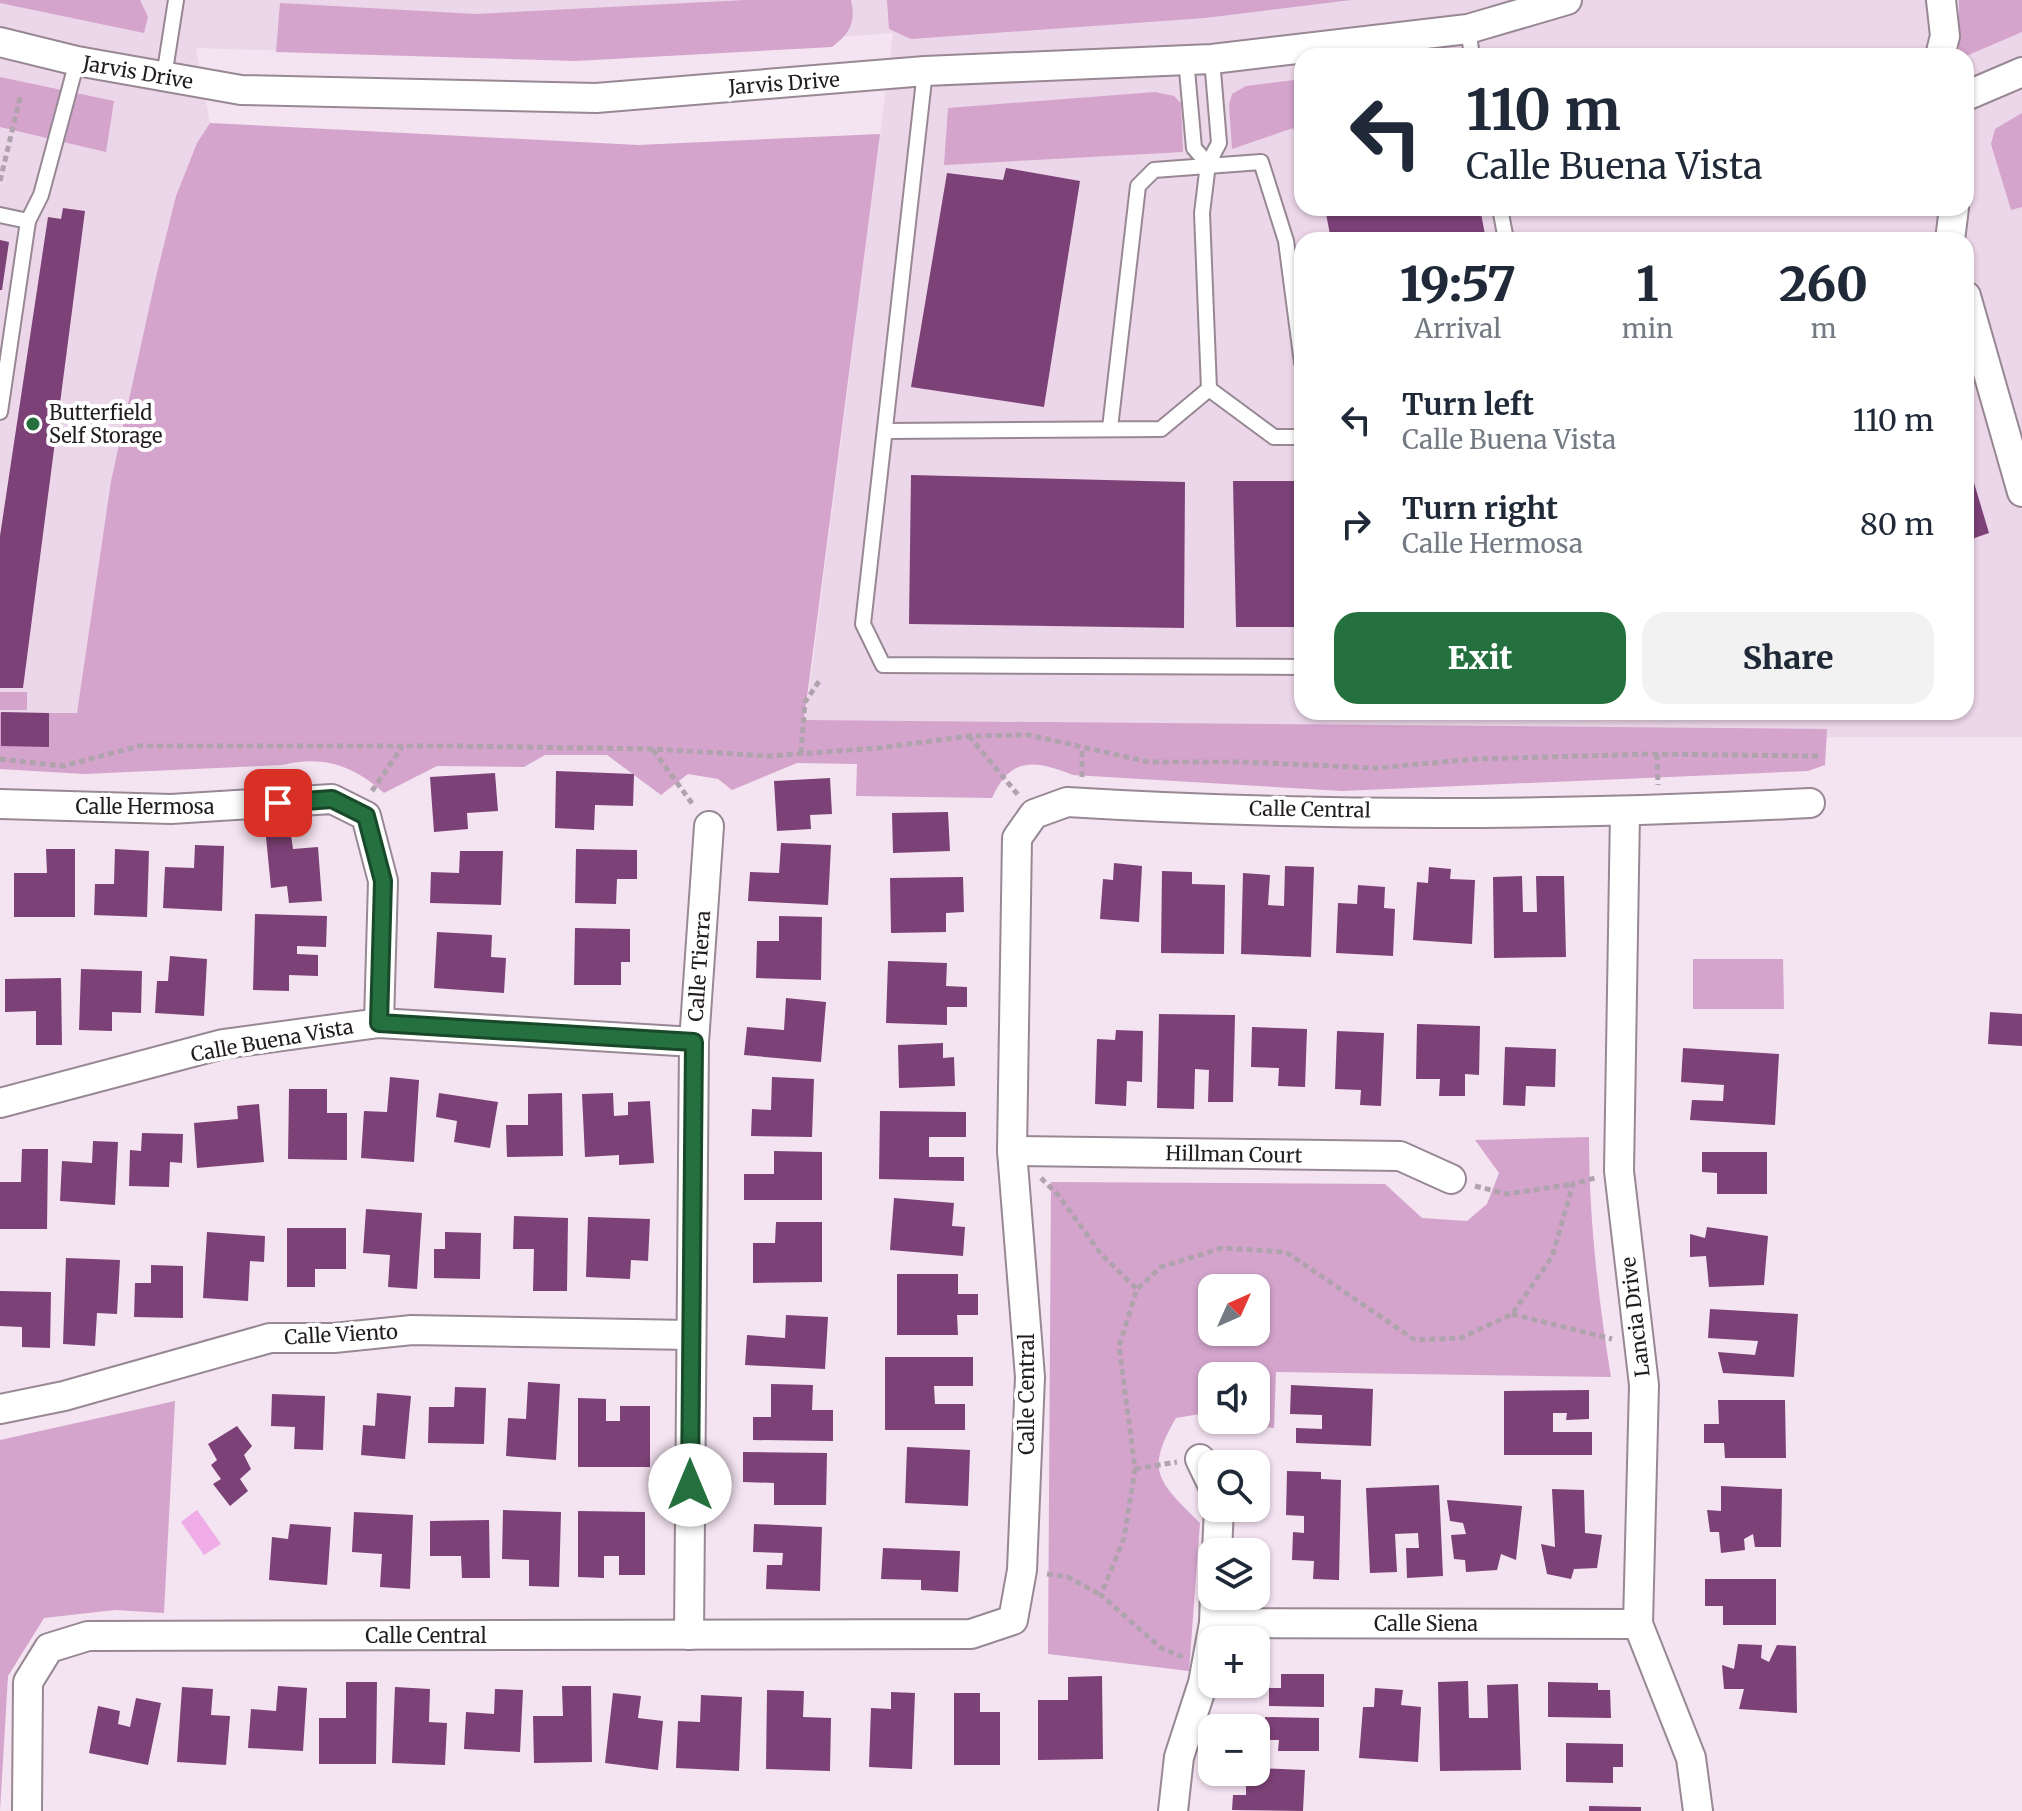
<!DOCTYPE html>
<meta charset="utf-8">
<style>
:root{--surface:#fff;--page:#f2f2f3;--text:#1f2937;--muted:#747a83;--accent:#25703f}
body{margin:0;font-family:Merriweather,serif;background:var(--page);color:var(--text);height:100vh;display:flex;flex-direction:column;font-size:30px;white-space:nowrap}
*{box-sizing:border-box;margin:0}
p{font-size:26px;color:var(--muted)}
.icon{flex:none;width:44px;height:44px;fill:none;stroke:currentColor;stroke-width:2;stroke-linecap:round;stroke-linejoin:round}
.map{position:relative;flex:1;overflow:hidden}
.sheet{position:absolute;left:1294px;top:232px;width:680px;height:488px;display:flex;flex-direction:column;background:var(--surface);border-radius:24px;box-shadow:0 2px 6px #0004}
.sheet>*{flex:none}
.hud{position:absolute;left:1294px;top:48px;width:680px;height:168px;border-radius:24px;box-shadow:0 2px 6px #0004;background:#fff;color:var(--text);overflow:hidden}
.needle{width:52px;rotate:45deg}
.fabs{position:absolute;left:1198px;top:1274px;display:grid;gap:16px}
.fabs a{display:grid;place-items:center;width:72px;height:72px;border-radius:16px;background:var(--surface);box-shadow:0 2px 6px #0004;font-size:40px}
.pin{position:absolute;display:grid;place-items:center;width:68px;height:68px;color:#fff;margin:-34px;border-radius:16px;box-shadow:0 4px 12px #0006}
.me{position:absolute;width:88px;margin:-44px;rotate:0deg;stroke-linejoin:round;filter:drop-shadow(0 0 6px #0008)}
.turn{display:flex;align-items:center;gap:28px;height:168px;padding:0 40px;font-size:36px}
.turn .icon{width:104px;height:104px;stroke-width:2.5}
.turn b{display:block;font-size:56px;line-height:68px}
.eta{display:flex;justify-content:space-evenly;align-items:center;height:136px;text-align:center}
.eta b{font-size:48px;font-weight:800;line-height:56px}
.button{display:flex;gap:16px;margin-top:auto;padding:16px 40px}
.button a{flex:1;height:92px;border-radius:24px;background:var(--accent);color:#fff;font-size:32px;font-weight:800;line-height:92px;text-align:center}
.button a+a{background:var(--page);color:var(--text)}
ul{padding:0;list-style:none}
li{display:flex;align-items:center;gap:24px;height:104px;padding:0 40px}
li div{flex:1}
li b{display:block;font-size:30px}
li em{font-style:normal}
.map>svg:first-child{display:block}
.built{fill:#ecd6e9;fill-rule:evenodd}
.green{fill:#d4a4cc;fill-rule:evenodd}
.water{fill:#eface6}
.building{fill:#7c4176}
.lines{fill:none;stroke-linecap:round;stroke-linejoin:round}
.lane-casing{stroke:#978894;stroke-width:18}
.street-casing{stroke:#978894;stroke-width:32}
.path{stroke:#b0a3ae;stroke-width:5;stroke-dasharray:6 4;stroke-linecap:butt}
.lane{stroke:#fff;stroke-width:14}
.street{stroke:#fff;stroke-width:28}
.route-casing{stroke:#184929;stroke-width:20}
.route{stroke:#25703f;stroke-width:14}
.poi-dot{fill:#25703f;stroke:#fff;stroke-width:3}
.labels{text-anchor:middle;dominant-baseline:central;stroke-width:8;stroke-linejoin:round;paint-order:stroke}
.street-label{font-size:20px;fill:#211c20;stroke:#fff}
.poi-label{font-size:20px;fill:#211c20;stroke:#fff;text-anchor:start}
</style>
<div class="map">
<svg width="2022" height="1811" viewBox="0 0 2022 1811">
<rect width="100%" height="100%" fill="#f4e3f1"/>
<path class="built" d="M0 0H2022V737L803 738 893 33 545 59 196 48 210 123 197 143 176 196 111 481 74 736 0 735ZM1302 56H1966V208H1302ZM1302 240H1966V712H1302Z"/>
<g class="green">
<path d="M0 0H140L148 17 144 33 0 3Z"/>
<path d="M745 0H851C856 23 850 33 832 47L575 61 276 52 280 3 476 14Z"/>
<path d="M887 0H1351L1205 18 911 39 889 29Z"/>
<path d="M1959 0H2022V32L1966 56H1959Z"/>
<path d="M0 77 114 101 106 152 0 127Z"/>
<path d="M1302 79V150L1293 128 1232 149 1229 105 1232 94 1246 86Z"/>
<path d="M1155 92 1174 96 1181 103 1183 152 944 165 948 108Z"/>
<path d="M2022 113V207L2011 210 1991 144 1995 129Z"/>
<path d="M210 123 638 145 880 134 804 720 1827 729 1825 765 1808 771 1342 791 1073 775C1035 760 1011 756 992 798L856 796 857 764 797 763 732 790 718 779 688 774 661 795 607 755H545L524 767 437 766 384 793C353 765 323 755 282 765L84 774 0 769V713H77L111 481 156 277 176 196 197 143Z"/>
<rect x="0" y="692" width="27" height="18"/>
<path d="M1693 959H1783L1784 1009H1693Z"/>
<path d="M1589 1137C1589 1219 1598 1297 1611 1377L1276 1372 1274 1428 1236 1425 1228 1420H1256V1376H1212V1412L1176 1418C1144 1472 1159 1482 1200 1523L1189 1671 1048 1654 1051 1182 1385 1184 1422 1218 1467 1221 1487 1204 1499 1173 1475 1140ZM1212 1288H1256V1332H1212Z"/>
<path d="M175 1401 164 1613 115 1610 44 1618 8 1676 0 1811V1440Z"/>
</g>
<path class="water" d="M197 1510 221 1544 204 1555 181 1522Z"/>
<g class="building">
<path d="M1006 168 1080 181 1044 407 911 387 947 173 1003 180Z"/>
<path d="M63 208 85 211 23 688H0V536L48 217 61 219Z"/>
<path d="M1325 208H1480L1486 240H1331Z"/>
<path d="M0 240 9 242 2 290H0Z"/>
<path d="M1966 456 1989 533 1966 541Z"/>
<path d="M911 475 1185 482 1184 628 909 624Z"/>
<path d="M1233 481H1302V627H1236Z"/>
<path d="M1 712 49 713V747L1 746Z"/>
<path d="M556 771 634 774 633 806 595 805 594 830 555 828Z"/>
<path d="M495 773 498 811 467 813 468 829 434 832 430 777Z"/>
<path d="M830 778 832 814 810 815 811 829 777 831 774 781Z"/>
<path d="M948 812 950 851 893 853 892 813Z"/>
<path d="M291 835 293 849 318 847 322 901 289 903 287 886 271 888 266 837Z"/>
<path d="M781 843 831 845 828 905 748 901 750 872 779 873Z"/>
<path d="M195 845 224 846 222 911 163 908 165 867 194 868Z"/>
<path d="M46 849H75V917H14V873H47Z"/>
<path d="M115 849 149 851 147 917 94 915 95 884H114Z"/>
<path d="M576 849 637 850V879H617L616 904 575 903Z"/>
<path d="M460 851H503L501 905 430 903 431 872 459 873Z"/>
<path d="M1114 863 1142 866 1139 922 1100 919 1103 879 1113 880Z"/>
<path d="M1285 866 1314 867 1311 957 1241 954 1243 873 1270 875 1268 905 1284 906Z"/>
<path d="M1429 867 1451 869 1450 879 1475 880 1472 944 1413 940 1417 882 1428 883Z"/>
<path d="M1162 871 1192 872V884L1225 885 1224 954 1161 953Z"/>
<path d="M1522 876 1523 912H1537L1536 876H1564L1566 957 1494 958 1493 877Z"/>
<path d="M963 877 964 912 946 913V932L891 933 890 878Z"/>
<path d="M1358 885 1385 887 1384 908 1395 909 1393 956 1336 953 1338 903 1357 904Z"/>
<path d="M255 914 327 916 326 947 297 946V954L318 955V976L289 975V991L253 990Z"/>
<path d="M779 916 822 917 821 980 756 978 757 941H779Z"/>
<path d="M575 928 630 929V962H621V985H574Z"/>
<path d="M437 932 492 935 491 957 506 958 504 993 434 988Z"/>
<path d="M170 956 207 959 204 1016 155 1013 157 981H168Z"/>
<path d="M888 961 947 963 946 986 967 987V1007H947V1025L886 1023Z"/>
<path d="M81 969 142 971 141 1013 112 1012V1031L79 1030Z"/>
<path d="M61 978 62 1045H36V1011L5 1012V979Z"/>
<path d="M786 998 826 1002 821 1062 744 1055 747 1027 784 1030Z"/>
<path d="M1990 1012 2022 1014V1046L1988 1044Z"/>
<path d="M1159 1014 1235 1015 1233 1102H1208L1209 1070 1195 1069 1194 1109 1157 1108Z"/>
<path d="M1417 1024 1480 1026 1479 1075 1465 1074V1096H1439L1440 1079H1416Z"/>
<path d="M1252 1027 1307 1029 1305 1087 1278 1086 1279 1068 1251 1067Z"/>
<path d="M1116 1030 1143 1031 1142 1082 1127 1081 1126 1106 1095 1104 1097 1039 1115 1040Z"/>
<path d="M1337 1031 1384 1033 1381 1106 1360 1105 1361 1090 1335 1089Z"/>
<path d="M943 1043V1058L954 1057 955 1086 899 1088 898 1045Z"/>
<path d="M1505 1047 1556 1049 1555 1087 1526 1086 1525 1106 1503 1105Z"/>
<path d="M1683 1048 1779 1054 1775 1125 1690 1120 1692 1100 1723 1101 1724 1085 1681 1082Z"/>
<path d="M390 1077 419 1080 414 1162 361 1158 364 1111 387 1112Z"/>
<path d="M772 1077 814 1079 812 1137 751 1136 752 1109 771 1110Z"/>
<path d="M289 1089H327V1113H347V1160L288 1159Z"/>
<path d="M439 1093 498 1102 490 1148 454 1142 457 1121 436 1117Z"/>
<path d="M562 1093 563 1156 507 1157 506 1125H528V1094Z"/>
<path d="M613 1093 614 1116 628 1115V1102L650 1101 654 1163 619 1165V1155L585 1157 582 1094Z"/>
<path d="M259 1104 264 1162 197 1168 194 1123 238 1119 237 1106Z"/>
<path d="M880 1111 966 1112V1137H929V1157H964V1181L879 1179Z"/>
<path d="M142 1133 183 1134 182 1163 170 1162 169 1187 129 1186 130 1150 141 1151Z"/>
<path d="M93 1141 118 1142 115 1205 60 1201 62 1161 92 1163Z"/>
<path d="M22 1149H48L47 1229H0V1182H21Z"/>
<path d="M774 1151 822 1152V1200H744V1174H774Z"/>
<path d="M1702 1152H1767V1194H1717V1173L1702 1172Z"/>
<path d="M894 1198 954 1203 952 1226 965 1227 963 1256 890 1250Z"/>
<path d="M366 1209 422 1213 417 1289 388 1287 390 1255 363 1253Z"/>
<path d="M514 1216 568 1218 567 1291H533L534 1249H513Z"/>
<path d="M588 1217 650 1219 648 1261 631 1260 630 1279 586 1277Z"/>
<path d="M776 1222H822V1282L753 1283V1243H775Z"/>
<path d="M1707 1227 1768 1236 1764 1285 1709 1287 1706 1256 1690 1257V1234L1705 1238Z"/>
<path d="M287 1228H346V1269H315V1287H287Z"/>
<path d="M207 1232 265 1236 264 1262 250 1261 248 1301 203 1298Z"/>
<path d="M445 1232 481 1233 480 1279 434 1278V1249H445Z"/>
<path d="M66 1258 120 1260 117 1314 97 1313 95 1346 63 1344Z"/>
<path d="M151 1265 183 1266V1318L134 1317 135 1283H151Z"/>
<path d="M897 1274H958V1294H978V1315H957L958 1335H897Z"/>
<path d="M0 1291 51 1292 50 1348 22 1347V1327L0 1326Z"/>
<path d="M1710 1309 1798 1314 1794 1377 1723 1373 1718 1352 1755 1355 1758 1341 1708 1338Z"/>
<path d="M786 1315 828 1317 825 1369 745 1365 747 1335 785 1338Z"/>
<path d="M885 1357H973V1386H934L935 1404H965V1430H885Z"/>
<path d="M528 1382 560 1384 556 1460 506 1456 508 1418 526 1419Z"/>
<path d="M771 1384 813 1385 812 1410H833V1441L753 1440V1417H771Z"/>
<path d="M1291 1385 1373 1389 1371 1446 1296 1443V1428L1322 1429V1415L1290 1414Z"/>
<path d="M455 1387 486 1388 484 1444 428 1443 429 1407H454Z"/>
<path d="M1589 1390V1419L1566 1420 1567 1413H1553V1432H1592V1455H1504V1391Z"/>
<path d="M377 1393 411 1396 405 1459 361 1455 363 1425 375 1426Z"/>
<path d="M272 1394 325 1396 323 1450 294 1449 295 1427 271 1426Z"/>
<path d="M578 1398 606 1399V1421H620V1406H650V1467H578Z"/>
<path d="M1718 1400H1785L1786 1458H1725L1724 1443H1704V1424H1719Z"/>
<path d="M237 1426 252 1446 244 1455 251 1469 240 1479 248 1491 230 1506 213 1484 221 1479 211 1465 217 1460 208 1444Z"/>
<path d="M907 1447 970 1450 968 1506 905 1503Z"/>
<path d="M743 1452 827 1453 826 1505H774V1483L743 1482Z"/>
<path d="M1287 1471 1321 1472V1479L1341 1480 1339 1580 1313 1579 1314 1561 1292 1560 1293 1532 1304 1533V1516L1286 1515Z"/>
<path d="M1439 1485 1443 1576 1407 1578 1406 1548H1419L1418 1533 1395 1534 1397 1572 1370 1573 1366 1488Z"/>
<path d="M1721 1486 1782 1489 1781 1547H1755L1753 1534 1744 1539 1745 1550 1721 1553 1719 1532H1710L1707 1510 1721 1511Z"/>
<path d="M1552 1489 1584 1490 1585 1533 1602 1535 1597 1568 1574 1569 1571 1579 1547 1574 1541 1544 1555 1547Z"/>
<path d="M1447 1500 1522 1506 1516 1560 1501 1554 1497 1570 1466 1572 1465 1560 1454 1559 1451 1535 1466 1534 1463 1523 1450 1521Z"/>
<path d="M503 1510 561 1512 559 1587 529 1586V1560L502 1559Z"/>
<path d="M578 1511 645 1512V1575H619V1556H604V1578L578 1577Z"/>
<path d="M354 1512 413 1515 410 1589 380 1587 382 1554 352 1552Z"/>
<path d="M489 1520 490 1578H462L461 1556H430V1521Z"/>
<path d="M290 1524 331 1527 327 1585 269 1580 272 1537 288 1539Z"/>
<path d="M754 1524 822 1527 820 1591 766 1589 767 1565H782L783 1553 753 1552Z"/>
<path d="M883 1548 960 1551 958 1592 921 1590V1580L881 1579Z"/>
<path d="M1705 1579H1776V1625H1723V1606H1705Z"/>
<path d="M1738 1644 1762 1645 1761 1658 1769 1662 1777 1645 1796 1646 1797 1713 1739 1709 1744 1689H1724L1722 1665 1734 1669Z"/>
<path d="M1281 1674H1324V1707L1269 1706V1688H1281Z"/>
<path d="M1102 1676 1103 1759 1038 1760V1700H1068V1677Z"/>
<path d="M1468 1681 1469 1718H1488L1487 1685 1518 1684 1521 1770 1440 1771 1438 1682Z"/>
<path d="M346 1682H377L376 1764H319V1718H346Z"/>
<path d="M1548 1682 1598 1683V1690H1610L1611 1718 1548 1717Z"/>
<path d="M278 1686 307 1688 303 1751 248 1748 251 1709 276 1711Z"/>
<path d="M562 1686H591L592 1762 534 1763 533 1716H563Z"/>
<path d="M182 1687 213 1689 211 1715 230 1716 226 1765 177 1762Z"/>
<path d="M395 1687 430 1689 429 1722 447 1723 445 1765 392 1763Z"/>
<path d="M1375 1688 1403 1690 1401 1705 1421 1707 1418 1762 1359 1758 1363 1707H1374Z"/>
<path d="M495 1689 523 1690 520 1752 464 1749 466 1712 494 1714Z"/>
<path d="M767 1690 804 1691 803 1717 831 1718 830 1771 766 1769Z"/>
<path d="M891 1692 915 1693 912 1769 869 1767 871 1708 891 1709Z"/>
<path d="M613 1693 641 1696 638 1718 663 1721 658 1770 605 1763Z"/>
<path d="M954 1693H980V1712H1000V1765H954Z"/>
<path d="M701 1695 742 1697 739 1771 676 1768 678 1721 700 1722Z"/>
<path d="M136 1698 161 1703 148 1765 89 1753 98 1706 120 1711 118 1724 130 1727Z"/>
<path d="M1265 1717 1319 1718V1751H1278L1279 1740H1265Z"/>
<path d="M1566 1743 1623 1744V1767H1613V1783L1566 1782Z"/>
<path d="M1257 1768 1305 1770 1303 1811 1232 1810 1233 1795H1246V1780H1256Z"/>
<path d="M1589 1806 1641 1807V1811H1589Z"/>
</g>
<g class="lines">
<defs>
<g id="lane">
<path d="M1468 29 1472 56"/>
<path d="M1186 59 1194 148 1208 164"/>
<path d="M1212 59 1219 143 1208 164 1202 213 1209 389 1274 437H1302"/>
<path d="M925 71 863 624 883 665 1302 667"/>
<path d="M164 77 176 0"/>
<path d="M1500 208 1506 240"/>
<path d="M0 215 28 221 41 195 77 61"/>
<path d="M0 412 28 221"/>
<path d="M1110 428 1138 186 1154 170 1261 162 1286 241 1302 363"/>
<path d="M887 431 1161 429 1209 389"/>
</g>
<g id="street">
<path d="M0 42 77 61 241 90 596 98 925 71 1212 59 1468 29 1567 0"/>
<path d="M1940 56 1945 36 1941 0"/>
<path d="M1966 96 2022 72"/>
<path d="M1950 240 1954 208"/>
<path d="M1966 296 2022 492"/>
<path d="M0 804 171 809 332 799 366 816 383 881 379 1023"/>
<path d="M1625 812 1619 1171 1644 1385 1638 1624 1691 1758 1698 1811"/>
<path d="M0 1103 223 1044 379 1023 694 1042"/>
<path d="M1012 1151 1400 1156 1451 1179"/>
<path d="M0 1409 64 1396 270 1338H334L412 1330 690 1335"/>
<path d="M1200 1459 1212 1484"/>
<path d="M1217 1552 1219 1508"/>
<path d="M1215 1596 1214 1623 1638 1624"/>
<path d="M689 1635 694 1042 709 826"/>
<path d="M27 1811 28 1682 49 1648 88 1636 971 1634 1013 1620 1022 1570 1030 1377 1012 1151 1017 838 1034 814 1067 802C1314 817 1563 816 1810 803"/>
<path d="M1173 1811 1179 1757 1203 1683 1214 1623"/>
</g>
</defs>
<use href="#lane" class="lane-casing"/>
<use href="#street" class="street-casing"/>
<g class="path">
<path d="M0 181 21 94"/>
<path d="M969 736 1019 796"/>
<path d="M653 750 694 806"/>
<path d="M801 753 805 702 820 680"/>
<path d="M1657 754 1658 785"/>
<path d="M0 759 63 766 139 746H456L653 749 769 756 878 748 969 736 1029 735 1149 762H1244L1376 768 1476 759 1652 754 1818 756"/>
<path d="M1082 777V750"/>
<path d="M372 791 402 747"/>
<path d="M1041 1178 1059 1196 1101 1254 1137 1289"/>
<path d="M1475 1186 1507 1194 1573 1184"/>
<path d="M1512 1314 1612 1339"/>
<path d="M1135 1469 1177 1462"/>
<path d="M1047 1574 1068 1577 1101 1595"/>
<path d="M1183 1657 1161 1648 1101 1595 1124 1538 1135 1469 1119 1346 1137 1289 1161 1267 1222 1248 1286 1252 1415 1340 1461 1338 1512 1314 1552 1257 1573 1184 1595 1178"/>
</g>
<use href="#lane" class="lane"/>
<use href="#street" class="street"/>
</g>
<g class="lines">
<defs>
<path id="route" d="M278 803 332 799 366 816 383 881 379 1023 694 1042 690 1485"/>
</defs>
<use href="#route" class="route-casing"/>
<use href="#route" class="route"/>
</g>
<circle class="poi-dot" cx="33" cy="424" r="8"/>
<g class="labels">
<g class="street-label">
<text transform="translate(138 72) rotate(10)">Jarvis Drive</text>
<text transform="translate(784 83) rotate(-4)">Jarvis Drive</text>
<text x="145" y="806">Calle Hermosa</text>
<text transform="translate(1310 809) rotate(1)">Calle Central</text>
<text transform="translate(699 966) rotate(-86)">Calle Tierra</text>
<text transform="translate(272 1040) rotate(-10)">Calle Buena Vista</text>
<text transform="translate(1234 1154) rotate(1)">Hillman Court</text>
<text transform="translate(1635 1317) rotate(-97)">Lancia Drive</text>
<text transform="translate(341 1334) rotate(-3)">Calle Viento</text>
<text transform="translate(1026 1394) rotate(-90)">Calle Central</text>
<text x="1426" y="1623">Calle Siena</text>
<text x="426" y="1635">Calle Central</text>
</g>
<g class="poi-label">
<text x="49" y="412">Butterfield<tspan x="49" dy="23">Self Storage</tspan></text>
</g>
</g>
</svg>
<div class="fabs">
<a><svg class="needle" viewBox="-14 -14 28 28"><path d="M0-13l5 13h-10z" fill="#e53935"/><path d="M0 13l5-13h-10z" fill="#747a83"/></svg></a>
<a><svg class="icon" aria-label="sound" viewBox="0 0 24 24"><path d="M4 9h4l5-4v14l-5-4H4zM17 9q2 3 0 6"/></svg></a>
<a><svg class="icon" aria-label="search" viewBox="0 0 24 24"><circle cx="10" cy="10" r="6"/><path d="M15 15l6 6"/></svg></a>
<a><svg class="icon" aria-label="layers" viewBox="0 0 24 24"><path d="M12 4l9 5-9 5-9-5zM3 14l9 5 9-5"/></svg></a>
<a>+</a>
<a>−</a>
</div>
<div class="pin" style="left:278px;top:803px;background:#d93025"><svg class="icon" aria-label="arrive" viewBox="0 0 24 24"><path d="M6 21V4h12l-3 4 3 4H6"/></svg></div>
<svg class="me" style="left:690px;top:1485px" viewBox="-20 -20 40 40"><circle r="19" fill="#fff"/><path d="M0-13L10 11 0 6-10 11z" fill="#25703f"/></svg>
<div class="hud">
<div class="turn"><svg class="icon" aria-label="left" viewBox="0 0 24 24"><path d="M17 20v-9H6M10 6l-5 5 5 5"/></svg><div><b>110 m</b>Calle Buena Vista</div></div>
</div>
<section class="sheet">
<div class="eta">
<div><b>19:57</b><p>Arrival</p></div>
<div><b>1</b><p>min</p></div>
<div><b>260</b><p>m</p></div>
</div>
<ul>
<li><svg class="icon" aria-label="left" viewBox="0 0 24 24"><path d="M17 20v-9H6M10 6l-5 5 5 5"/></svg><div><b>Turn left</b><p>Calle Buena Vista</p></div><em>110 m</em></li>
<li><svg class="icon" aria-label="right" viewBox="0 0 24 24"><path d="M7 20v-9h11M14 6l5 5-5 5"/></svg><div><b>Turn right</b><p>Calle Hermosa</p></div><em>80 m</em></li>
</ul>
<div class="button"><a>Exit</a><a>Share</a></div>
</section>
</div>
